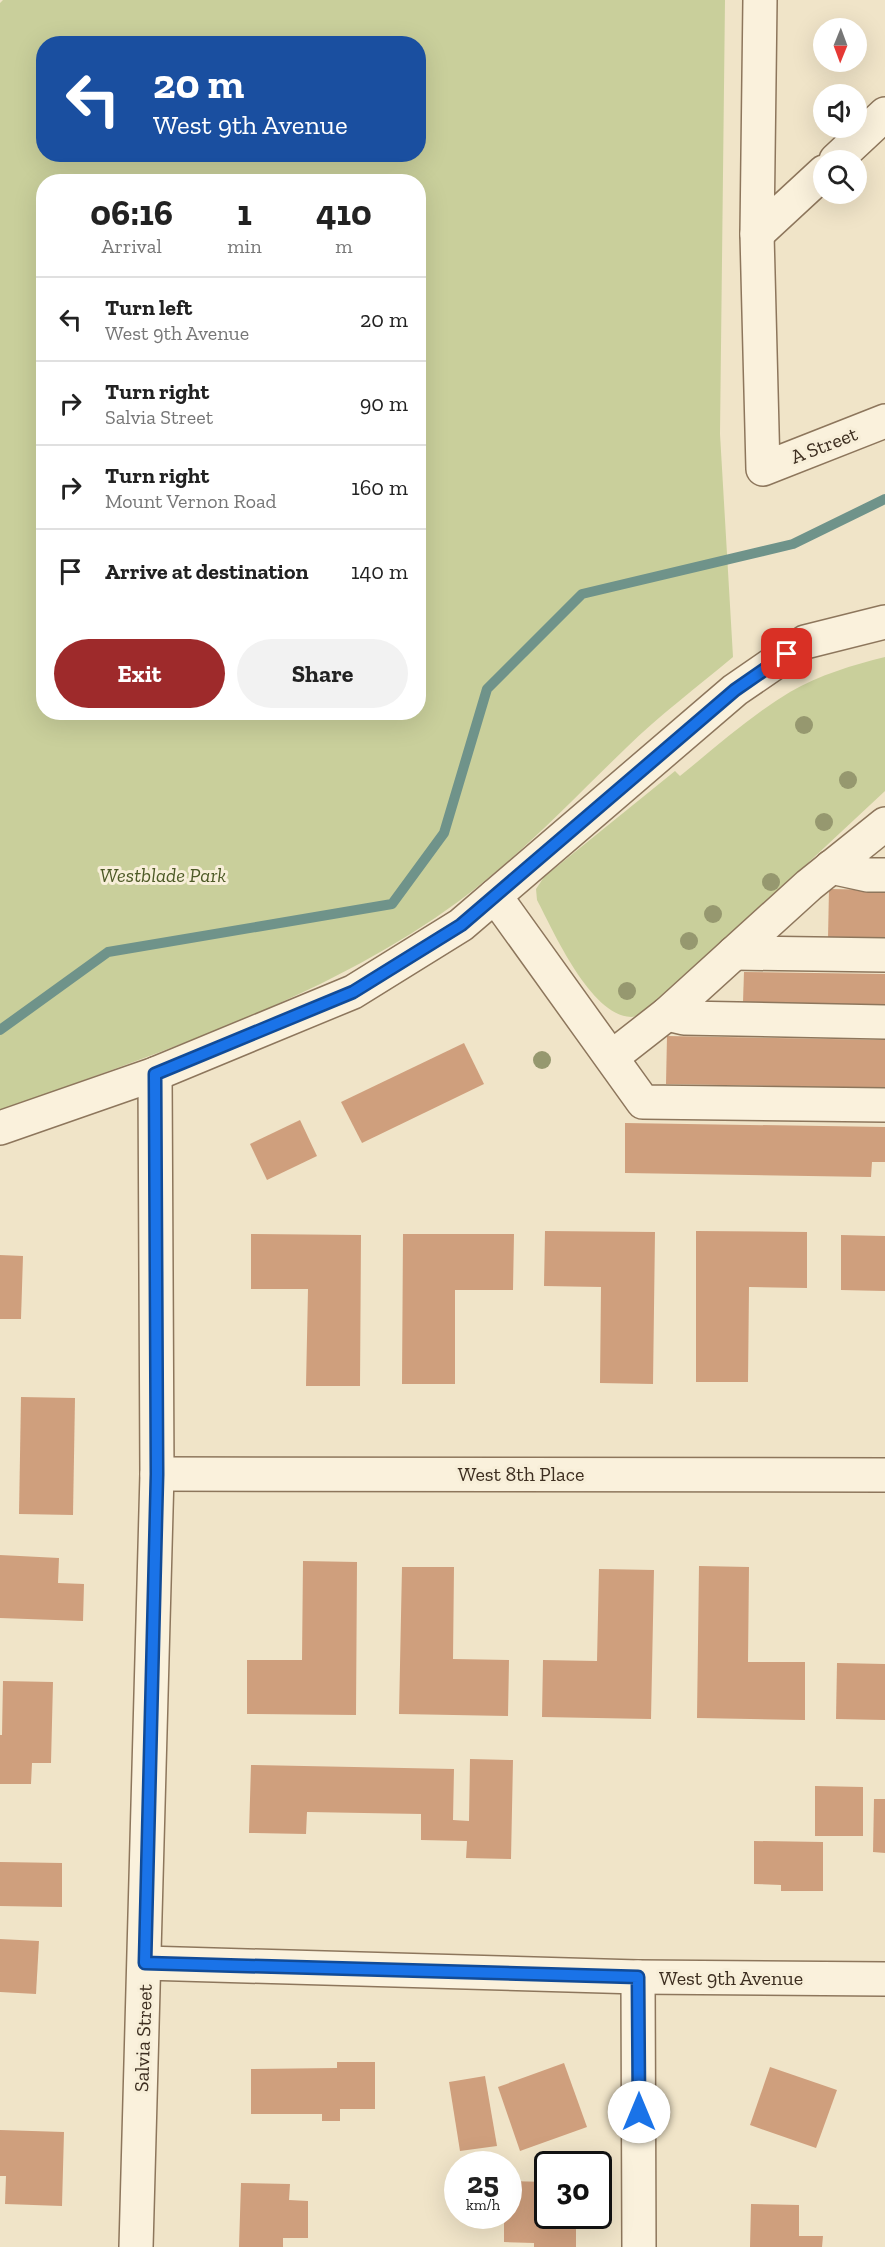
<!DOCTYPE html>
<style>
:root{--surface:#fff;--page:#f2f2f2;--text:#222;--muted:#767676;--line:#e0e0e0;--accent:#9e2a2b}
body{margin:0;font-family:"Zilla Slab",serif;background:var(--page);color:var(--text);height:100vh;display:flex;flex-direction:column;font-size:22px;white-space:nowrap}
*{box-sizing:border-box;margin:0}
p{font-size:20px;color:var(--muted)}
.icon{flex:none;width:33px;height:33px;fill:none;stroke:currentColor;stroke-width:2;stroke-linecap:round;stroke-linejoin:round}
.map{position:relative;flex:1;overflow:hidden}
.side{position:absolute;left:36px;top:174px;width:390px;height:546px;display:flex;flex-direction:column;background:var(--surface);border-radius:24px;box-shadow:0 6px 24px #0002}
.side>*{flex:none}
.guide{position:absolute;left:36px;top:36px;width:390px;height:126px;border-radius:24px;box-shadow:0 6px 24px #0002;background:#1a4fa0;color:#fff;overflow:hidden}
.needle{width:39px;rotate:181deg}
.controls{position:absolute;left:813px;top:18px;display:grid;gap:12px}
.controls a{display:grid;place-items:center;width:54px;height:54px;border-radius:50%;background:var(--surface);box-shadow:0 6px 24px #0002;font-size:30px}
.speed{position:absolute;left:444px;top:2151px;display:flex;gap:12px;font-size:30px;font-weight:700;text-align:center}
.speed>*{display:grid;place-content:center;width:78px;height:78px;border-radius:50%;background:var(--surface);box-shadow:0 6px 24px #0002;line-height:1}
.speed small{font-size:15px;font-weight:400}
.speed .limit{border:3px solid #111;border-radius:9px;background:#fff;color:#111}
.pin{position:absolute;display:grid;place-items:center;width:51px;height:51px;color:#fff;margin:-26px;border-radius:12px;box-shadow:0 3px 9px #0006}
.me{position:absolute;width:66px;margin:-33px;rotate:0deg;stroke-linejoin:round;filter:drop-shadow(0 0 4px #0008)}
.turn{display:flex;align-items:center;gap:21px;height:126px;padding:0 18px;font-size:27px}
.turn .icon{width:78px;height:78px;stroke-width:2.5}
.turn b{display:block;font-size:42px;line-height:51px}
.eta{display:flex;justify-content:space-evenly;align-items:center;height:102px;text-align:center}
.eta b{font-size:36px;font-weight:700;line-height:42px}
.action{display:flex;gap:12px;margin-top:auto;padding:12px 18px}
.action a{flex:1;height:69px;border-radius:36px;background:var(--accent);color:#fff;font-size:24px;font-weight:700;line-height:69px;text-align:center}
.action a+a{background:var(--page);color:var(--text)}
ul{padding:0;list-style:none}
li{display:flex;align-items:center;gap:18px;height:84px;padding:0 18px;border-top:2px solid var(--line)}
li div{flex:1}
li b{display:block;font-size:22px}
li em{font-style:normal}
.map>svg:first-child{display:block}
.green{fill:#c9cf9b;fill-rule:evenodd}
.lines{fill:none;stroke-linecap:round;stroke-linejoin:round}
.stream{stroke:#6f938a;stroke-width:10}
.building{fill:#cf9f7d}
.minor-casing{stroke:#8d765c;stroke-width:36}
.minor{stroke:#faf1dc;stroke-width:33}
.tree{fill:#96986f}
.route-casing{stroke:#114b97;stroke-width:15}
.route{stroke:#1a73e8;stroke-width:10}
.labels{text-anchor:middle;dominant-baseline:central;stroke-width:6;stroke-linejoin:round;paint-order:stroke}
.street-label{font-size:20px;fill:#3d2e20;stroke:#f7eed8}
.park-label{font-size:20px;font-style:italic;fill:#4d5a26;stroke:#f7eed8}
</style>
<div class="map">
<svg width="885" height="2247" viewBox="0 0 885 2247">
<rect width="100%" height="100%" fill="#f0e4c8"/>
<g class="green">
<path d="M3 0H725L720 434 733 657C697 687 660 715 626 748 572 800 520 856 459 901 323 1001 157 1052 0 1111V3ZM44 44H418V154H44ZM44 182H418V712H44Z"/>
<path d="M885 657V791L649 1011C643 1013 637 1017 631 1017 590 1015 554 932 537 900L536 889 544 877 675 771 680 776C716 747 750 716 790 692 819 675 853 665 885 657Z"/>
</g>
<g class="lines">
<path class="stream" d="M0 1030 108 952 392 904 444 833 487 689 582 594 793 544 885 499"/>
</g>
<g class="building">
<path d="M829 889 885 890V939L828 938Z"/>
<path d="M744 972 885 974V1005L743 1002Z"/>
<path d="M667 1036 885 1040V1088L666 1084Z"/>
<path d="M464 1043 484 1084 362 1143 341 1102Z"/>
<path d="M300 1120 317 1156 267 1180 250 1144Z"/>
<path d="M625 1123 885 1127V1162H872L871 1177 625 1173Z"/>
<path d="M545 1231 655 1232 653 1384 600 1383 601 1287 544 1286Z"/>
<path d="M696 1231 807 1232V1288L749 1287 748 1382H696Z"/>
<path d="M251 1234 361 1235 360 1386H306L308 1289H251Z"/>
<path d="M403 1234H514L513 1290H455V1384H402Z"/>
<path d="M841 1235 885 1236V1291L841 1290Z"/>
<path d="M0 1255 23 1256 21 1319H0Z"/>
<path d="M21 1397 75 1398 73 1515 19 1514Z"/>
<path d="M0 1555 59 1558 58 1583 84 1584 83 1621 0 1618Z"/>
<path d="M303 1561 357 1562 356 1715 247 1714V1660H302Z"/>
<path d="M699 1566 749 1567 748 1662H805V1720L697 1718Z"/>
<path d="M402 1567H454L453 1659 509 1660 508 1716 399 1714Z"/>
<path d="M599 1569 654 1570 651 1719 542 1717 543 1660 597 1661Z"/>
<path d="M837 1663 885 1664V1720L836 1719Z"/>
<path d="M3 1681 53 1682 51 1763H32L31 1784H0V1735H2Z"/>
<path d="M470 1759 513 1760 511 1859 466 1858 467 1841 421 1840V1814L307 1812 306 1834 249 1833 251 1765 454 1769 453 1820 469 1821Z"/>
<path d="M815 1786 863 1787V1836H815Z"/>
<path d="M874 1799H885V1853L873 1852Z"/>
<path d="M754 1841 823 1842V1891H781V1885L754 1884Z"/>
<path d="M0 1862 62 1863V1907L0 1906Z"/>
<path d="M0 1939 39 1941 36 1994 0 1992Z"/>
<path d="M337 2062H375V2109H340V2121H322V2114H251V2069L337 2068Z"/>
<path d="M564 2063 587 2127 520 2151 498 2087Z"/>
<path d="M770 2067 837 2090 816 2148 750 2125Z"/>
<path d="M485 2076 497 2146 460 2151 449 2082Z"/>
<path d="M0 2130 64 2132 62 2206 5 2204 6 2176H0Z"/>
<path d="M508 2181 548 2182V2216H576V2247H534V2243L504 2242V2216H508Z"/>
<path d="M241 2183 290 2184 289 2200 308 2201V2238H283V2247H239Z"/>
<path d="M751 2204 799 2205V2236H823L822 2247H750Z"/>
</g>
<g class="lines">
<defs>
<g id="minor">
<path d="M760 0 757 234 763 469 885 421"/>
<path d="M836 160 885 114"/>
<path d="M757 234 824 172"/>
<path d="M831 867 868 875H885"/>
<path d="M495 896 643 1102 885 1105"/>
<path d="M734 953 885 955"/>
<path d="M667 1014 684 1018 885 1022"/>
<path d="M612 1057 667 1014 809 885 885 824"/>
<path d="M0 1128 155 1074 353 992 461 925 735 690 805 642 885 622"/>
<path d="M157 1474 885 1475"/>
<path d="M145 1963 638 1977 885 1979"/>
<path d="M638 1977 639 2247"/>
<path d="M136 2247 157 1474 155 1074"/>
</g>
</defs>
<use href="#minor" class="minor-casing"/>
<use href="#minor" class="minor"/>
</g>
<g class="tree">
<circle cx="804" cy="725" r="9"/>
<circle cx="848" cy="780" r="9"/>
<circle cx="824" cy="822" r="9"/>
<circle cx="771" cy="882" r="9"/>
<circle cx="713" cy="914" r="9"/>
<circle cx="689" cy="941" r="9"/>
<circle cx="627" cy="991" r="9"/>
<circle cx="542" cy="1060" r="9"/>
</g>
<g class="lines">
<defs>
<path id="route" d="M639 2112 638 1977 145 1963 157 1474 155 1074 353 992 461 925 735 690 787 654"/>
</defs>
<use href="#route" class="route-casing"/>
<use href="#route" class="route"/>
</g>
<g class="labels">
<g class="street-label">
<text transform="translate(824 445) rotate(-21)">A Street</text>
<text x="521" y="1474">West 8th Place</text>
<text x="731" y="1978">West 9th Avenue</text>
<text transform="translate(143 2038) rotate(-88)">Salvia Street</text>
</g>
<g class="park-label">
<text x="163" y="875">Westblade Park</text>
</g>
</g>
</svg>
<div class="controls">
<a><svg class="needle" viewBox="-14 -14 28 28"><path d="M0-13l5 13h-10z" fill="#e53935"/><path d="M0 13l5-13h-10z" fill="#767676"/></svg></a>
<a><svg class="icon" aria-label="sound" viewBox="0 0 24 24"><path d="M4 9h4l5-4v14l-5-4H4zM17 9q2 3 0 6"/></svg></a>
<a><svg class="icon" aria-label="search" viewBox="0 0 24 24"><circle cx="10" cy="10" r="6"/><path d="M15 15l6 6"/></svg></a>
</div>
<div class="speed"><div>25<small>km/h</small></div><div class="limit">30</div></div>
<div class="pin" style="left:787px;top:654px;background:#d93025"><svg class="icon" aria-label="arrive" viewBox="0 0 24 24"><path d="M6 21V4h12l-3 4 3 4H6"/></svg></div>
<svg class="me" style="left:639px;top:2112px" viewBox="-20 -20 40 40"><circle r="19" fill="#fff"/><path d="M0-13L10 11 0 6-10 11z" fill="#1a73e8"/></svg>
<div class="guide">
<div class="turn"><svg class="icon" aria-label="left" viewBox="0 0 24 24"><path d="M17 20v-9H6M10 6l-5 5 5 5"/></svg><div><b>20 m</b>West 9th Avenue</div></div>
</div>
<section class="side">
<div class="eta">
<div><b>06:16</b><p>Arrival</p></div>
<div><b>1</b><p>min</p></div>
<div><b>410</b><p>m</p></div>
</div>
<ul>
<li><svg class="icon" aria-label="left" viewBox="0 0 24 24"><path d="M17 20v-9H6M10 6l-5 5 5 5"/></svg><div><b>Turn left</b><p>West 9th Avenue</p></div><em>20 m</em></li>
<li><svg class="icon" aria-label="right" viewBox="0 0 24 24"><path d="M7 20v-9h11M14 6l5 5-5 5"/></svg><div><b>Turn right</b><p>Salvia Street</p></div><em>90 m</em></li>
<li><svg class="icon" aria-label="right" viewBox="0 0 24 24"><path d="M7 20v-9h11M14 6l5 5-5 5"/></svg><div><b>Turn right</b><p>Mount Vernon Road</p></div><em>160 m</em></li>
<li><svg class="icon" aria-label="arrive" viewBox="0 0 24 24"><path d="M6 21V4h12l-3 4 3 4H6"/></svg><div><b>Arrive at destination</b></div><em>140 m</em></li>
</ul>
<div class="action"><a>Exit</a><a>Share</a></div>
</section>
</div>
